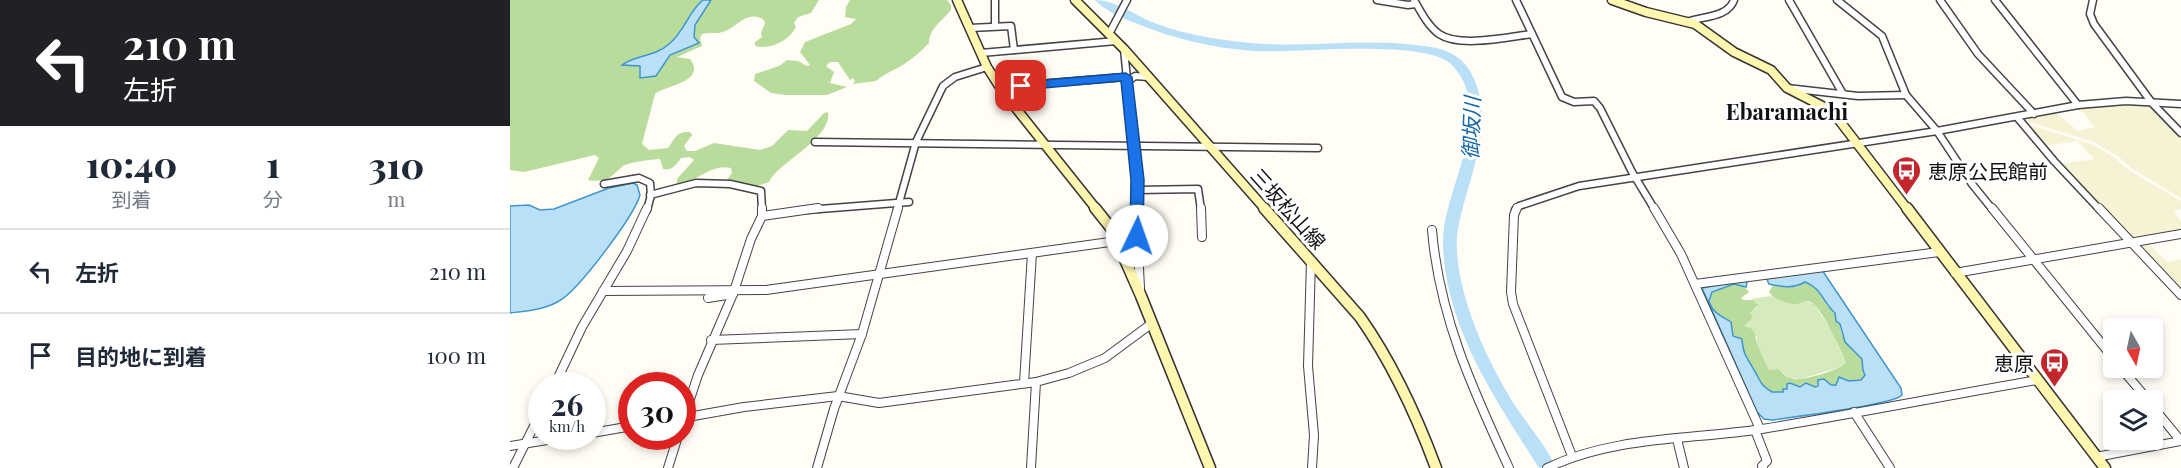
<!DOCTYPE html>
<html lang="ja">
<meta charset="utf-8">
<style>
:root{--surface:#fff;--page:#f6f6f7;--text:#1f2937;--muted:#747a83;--line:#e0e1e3}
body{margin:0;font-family:"Playfair Display","Noto Sans JP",serif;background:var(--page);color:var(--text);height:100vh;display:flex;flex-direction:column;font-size:22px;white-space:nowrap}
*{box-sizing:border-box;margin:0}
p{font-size:20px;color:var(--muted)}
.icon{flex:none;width:33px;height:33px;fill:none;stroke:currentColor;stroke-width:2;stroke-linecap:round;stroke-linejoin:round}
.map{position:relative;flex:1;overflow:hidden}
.drawer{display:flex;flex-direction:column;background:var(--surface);width:510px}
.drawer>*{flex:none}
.hud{background:#202124;color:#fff;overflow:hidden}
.needle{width:39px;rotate:171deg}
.controls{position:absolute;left:1593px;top:318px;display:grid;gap:12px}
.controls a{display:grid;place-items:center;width:60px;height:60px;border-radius:6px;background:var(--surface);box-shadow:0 3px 9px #0003;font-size:30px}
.speed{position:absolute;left:18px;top:372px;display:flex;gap:12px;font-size:30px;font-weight:700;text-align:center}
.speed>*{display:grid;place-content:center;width:78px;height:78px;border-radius:50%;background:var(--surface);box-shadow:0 3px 9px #0003;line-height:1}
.speed small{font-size:15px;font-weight:400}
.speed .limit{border:9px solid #d22;background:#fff;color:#111}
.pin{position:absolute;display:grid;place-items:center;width:51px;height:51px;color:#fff;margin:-26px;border-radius:12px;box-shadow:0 3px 9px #0006}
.me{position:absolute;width:66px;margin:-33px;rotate:3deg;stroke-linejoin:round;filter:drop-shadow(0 0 4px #0008)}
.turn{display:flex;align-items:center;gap:21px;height:126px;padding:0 24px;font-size:27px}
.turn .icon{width:78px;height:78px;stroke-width:2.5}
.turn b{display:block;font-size:42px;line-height:51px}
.eta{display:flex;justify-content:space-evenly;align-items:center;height:102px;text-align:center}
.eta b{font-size:36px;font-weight:800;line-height:42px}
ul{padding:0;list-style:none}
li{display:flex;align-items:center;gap:18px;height:84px;padding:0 24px;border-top:2px solid var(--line)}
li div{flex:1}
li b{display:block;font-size:22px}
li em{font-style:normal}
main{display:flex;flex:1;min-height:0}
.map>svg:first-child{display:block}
.farmland{fill:#f6f3d4}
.green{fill:#d5ebbd}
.forest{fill:#b9dc9c}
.water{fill:#b9e0f7;stroke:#3f96cf;stroke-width:1.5}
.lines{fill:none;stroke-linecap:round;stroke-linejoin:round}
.river{fill:#b9e0f7;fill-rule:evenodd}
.minor-far1-casing{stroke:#444;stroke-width:9}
.minor-casing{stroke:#444;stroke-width:10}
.secondary-far1-casing{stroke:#333;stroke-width:11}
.secondary-casing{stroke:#333;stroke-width:13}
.minor-far1{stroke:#fff;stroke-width:6}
.minor{stroke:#fff;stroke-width:8}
.secondary-far1{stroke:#fff6b0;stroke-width:8}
.secondary{stroke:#fff6b0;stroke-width:10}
.route{fill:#1a73e8;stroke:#114b97;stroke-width:1.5}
.labels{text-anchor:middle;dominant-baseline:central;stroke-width:6;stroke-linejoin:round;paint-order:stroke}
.poi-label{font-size:20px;fill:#111;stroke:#fff;text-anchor:start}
.street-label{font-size:20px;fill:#111;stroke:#fff}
.water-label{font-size:21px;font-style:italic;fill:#1768a6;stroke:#fff}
.quarter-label{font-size:22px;font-weight:bold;fill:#111;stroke:#fff}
</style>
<main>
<section class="drawer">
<div class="hud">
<div class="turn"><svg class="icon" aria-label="left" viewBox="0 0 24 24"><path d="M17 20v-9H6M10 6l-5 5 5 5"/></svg><div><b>210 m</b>左折</div></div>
</div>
<div class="eta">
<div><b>10:40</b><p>到着</p></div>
<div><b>1</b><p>分</p></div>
<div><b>310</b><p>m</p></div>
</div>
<ul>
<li><svg class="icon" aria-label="left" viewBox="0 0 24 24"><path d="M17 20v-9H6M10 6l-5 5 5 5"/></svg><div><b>左折</b></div><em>210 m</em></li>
<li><svg class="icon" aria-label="arrive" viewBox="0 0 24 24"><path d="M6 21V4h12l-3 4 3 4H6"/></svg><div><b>目的地に到着</b></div><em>100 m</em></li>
</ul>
</section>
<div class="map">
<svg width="1671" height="468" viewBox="0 0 1671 468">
<rect width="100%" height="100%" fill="#fffdf5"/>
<g class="farmland">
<path d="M1616 104 1642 107 1671 137V198L1621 168 1609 157 1584 142 1516 121 1520 117 1546 113 1568 131 1585 127 1569 108Z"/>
<path d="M1516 124 1584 145 1605 158 1617 169 1671 201V209L1664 212 1671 221V232L1626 240 1620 237 1550 164 1584 159 1567 141 1534 146Z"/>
<path d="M1639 244 1657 262 1671 259V291L1632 248 1634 245Z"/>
</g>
<path class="green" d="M1261 296 1282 304 1295 301 1304 304 1323 333 1336 363 1334 366 1291 379 1280 378 1268 369 1259 370 1247 344V337L1233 326 1240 313 1247 307 1243 300 1240 299Z"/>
<g class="forest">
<path d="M0 0H309L301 13 288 17 284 23 286 27C279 41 260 50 245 46V42L252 37 251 33 255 23 253 19C235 10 228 27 213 32 206 34 199 32 192 34L190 38 192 46 167 57 180 59C197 82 156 85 145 94L132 144 139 150 158 148C165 139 166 131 180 132L182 135 174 146 177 151H185L204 143 250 150 262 146 278 130 297 131 314 113 318 112C323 138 266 164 259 182L244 187 217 180 222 173 221 168C201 163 187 182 167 185V179L184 160 180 157 171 158C166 165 162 171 153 169L150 159C143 159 115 163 112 167 98 178 100 183 78 180L89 158 85 155 14 172 0 170Z"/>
<path d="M340 0H437L441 5V10C432 21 419 29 419 43 413 49 407 55 400 60 389 69 376 72 366 81L343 84 345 81 343 78 340 80 328 62H320L316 66 324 72 320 83 337 87 317 95H276L261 93 244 81 245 74 269 66 277 60 288 61 297 66 300 65 290 52 295 42 341 24 346 19 335 17 336 7Z"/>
<path d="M1295 282 1310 290 1317 306 1324 311 1330 324 1331 333 1342 350 1352 359 1355 375 1351 380 1339 381 1335 378 1325 385 1308 383 1305 387 1299 384 1290 387 1283 384 1271 393C1254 394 1250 380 1243 369 1238 360 1231 353 1232 342L1223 336C1217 320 1197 311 1200 293 1212 287 1229 278 1239 292L1231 298 1233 300H1243L1248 305 1240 313 1243 317 1234 326 1242 329 1245 334 1247 344 1259 370 1268 369C1273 373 1277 378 1284 379 1293 381 1332 369 1336 363 1332 351 1311 307 1301 302 1294 299 1290 305 1283 304 1276 303 1263 299 1259 292L1263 285 1287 287Z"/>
</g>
<g class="water">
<path d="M193 0H201L185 25 184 37 189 43 160 55 146 76 130 78V66L112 65C124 55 145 57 159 44 175 31 178 12 193 0Z"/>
<path d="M123 183 127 185 130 195C124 216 68 291 49 301 34 310 17 311 0 313V206L19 205 30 210 44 209 99 188Z"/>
<path d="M1312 270 1391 388 1392 395C1384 405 1282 417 1262 420L1254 419 1247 412 1192 288 1234 280 1237 282 1236 287 1224 284 1202 292 1199 301C1203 314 1212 316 1221 322L1223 336 1232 339C1233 355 1237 357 1244 370 1251 381 1249 384 1262 392H1273V389H1277V384L1280 383 1290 387 1296 383 1305 387 1308 386V380L1314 379 1321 385H1326L1329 377 1339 381 1351 380 1355 375 1353 370 1352 359 1335 342 1330 324 1326 321 1325 313C1313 303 1312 288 1295 282 1283 289 1273 287 1259 284L1256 277Z"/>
</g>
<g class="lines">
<path class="river" d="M585 0C606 0 627 17 647 24 677 35 709 40 741 43 796 48 850 38 905 45 918 46 933 48 944 55 965 67 972 97 972 119 971 159 953 196 947 235 943 290 979 366 1008 410 1021 429 1037 447 1046 468H1029C986 400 936 329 933 245 931 190 988 117 943 66 918 37 784 54 743 51 703 48 664 39 628 24 614 19 595 11 585 0Z"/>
<defs>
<g id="minor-far1">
<path d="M485 0V26"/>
<path d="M867 0 898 5 906 4"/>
<path d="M904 0C911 12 918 26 929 34 950 48 998 37 1022 34"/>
<path d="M1006 0 1052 97 1064 102 1084 101 1090 108 1122 172 1145 210"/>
<path d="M1279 0 1333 94"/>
<path d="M1327 0 1372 36 1396 95 1427 131 1462 184 1483 210"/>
<path d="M1430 0 1468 54 1524 114"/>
<path d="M1485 0 1568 105"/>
<path d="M1583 0 1580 14 1584 24 1642 103 1671 133"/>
<path d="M1180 21C1195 16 1218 17 1224 0"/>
<path d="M460 28 501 26 504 50"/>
<path d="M599 34 617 0"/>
<path d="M614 49 627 180 626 210"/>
<path d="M471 53 606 41"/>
<path d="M617 82 625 76 638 77"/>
<path d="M490 87 616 77"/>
<path d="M1277 88 1348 96 1396 95"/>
<path d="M1507 117 1544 161 1590 210"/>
<path d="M305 142 808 148"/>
<path d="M94 184 129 178 140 183 141 195 137 210"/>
<path d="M627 190 688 189 691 210"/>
<path d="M140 195 186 183 220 184 251 191 252 210"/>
<path d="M297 210 399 202"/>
<path d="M387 210 406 142 433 86 445 77 477 67"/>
<path d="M1005 210 1009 206 1069 186 1427 131 1568 105 1616 101 1671 104"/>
</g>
<g id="minor">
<path d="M626 208 630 288"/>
<path d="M691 208 692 237"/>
<path d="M1007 208 1004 215 1001 292 1003 304 1062 456"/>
<path d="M1144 208 1171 254 1250 429"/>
<path d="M1482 208 1604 359"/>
<path d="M1589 208 1671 295"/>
<path d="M252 216 308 208"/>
<path d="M922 230C929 316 963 390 999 468"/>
<path d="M801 261 798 366 804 435 802 468"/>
<path d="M1445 273 1671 234"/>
<path d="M1185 284 1429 252"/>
<path d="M93 291 256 290 607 241"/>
<path d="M198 298 223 294"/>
<path d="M201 340 352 334"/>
<path d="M1611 368 1638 400"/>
<path d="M514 383 522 253"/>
<path d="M44 386 72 327 117 251 137 208"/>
<path d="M1642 406 1671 441"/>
<path d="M1344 412 1380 468"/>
<path d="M172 418 234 407 328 396 369 403 526 382 559 373 595 358 641 324"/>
<path d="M172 423 188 375 223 294 241 239 252 216V208"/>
<path d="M1245 430 1257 461 1252 466 1253 468"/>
<path d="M82 433 122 426"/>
<path d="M1167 439 1174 468"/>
<path d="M0 446 62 436"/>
<path d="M1586 457 1671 441"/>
<path d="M3 468 32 410"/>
<path d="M158 468 168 436"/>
<path d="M307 468 324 409 352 334 388 208"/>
<path d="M521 468 526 382"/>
<path d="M1037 468C1104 436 1179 440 1252 429 1344 414 1435 396 1527 380"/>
</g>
<g id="secondary-far1">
<path d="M447 0 477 67 493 92 587 210"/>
<path d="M565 0 614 49 756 210"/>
<path d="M1102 0 1136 12 1185 24 1224 52 1261 70 1277 88 1322 111 1398 210"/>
</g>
<g id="secondary">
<path d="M585 208 601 228 631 296 700 468"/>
<path d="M754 208 850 317C883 364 906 414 926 468"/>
<path d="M1397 208 1595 468"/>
</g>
</defs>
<use href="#minor-far1" class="minor-far1-casing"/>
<use href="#minor" class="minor-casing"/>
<use href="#secondary-far1" class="secondary-far1-casing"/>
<use href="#secondary" class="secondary-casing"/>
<use href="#minor-far1" class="minor-far1"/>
<use href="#minor" class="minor"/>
<use href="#secondary-far1" class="secondary-far1"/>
<use href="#secondary" class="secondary"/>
</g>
<path class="route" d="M616 73 622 77 634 180 633 236 627 241 620 236 621 180 611 81 511 90 505 86 511 82Z"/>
<defs>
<symbol id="bus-pin" viewBox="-11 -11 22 30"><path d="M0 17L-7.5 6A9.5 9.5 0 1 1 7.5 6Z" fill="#c4262e" stroke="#fff"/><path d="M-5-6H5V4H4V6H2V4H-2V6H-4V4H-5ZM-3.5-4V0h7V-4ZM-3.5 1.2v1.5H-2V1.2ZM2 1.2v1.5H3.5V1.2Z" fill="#fff"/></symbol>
</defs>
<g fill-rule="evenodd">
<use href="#bus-pin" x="1380" y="154" width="33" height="45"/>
<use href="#bus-pin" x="1528" y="346" width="33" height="45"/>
</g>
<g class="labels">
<g class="poi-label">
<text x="1418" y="170">恵原公民館前</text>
<text x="1524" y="362" text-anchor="end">恵原</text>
</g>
<g class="street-label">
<text transform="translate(779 208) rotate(48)">三坂松山線</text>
</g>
<g class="water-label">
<text transform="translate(960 128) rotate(-88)">御坂川</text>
</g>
<g class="quarter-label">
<text x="1277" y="111">Ebaramachi</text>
</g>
</g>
</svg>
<div class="controls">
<a><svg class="needle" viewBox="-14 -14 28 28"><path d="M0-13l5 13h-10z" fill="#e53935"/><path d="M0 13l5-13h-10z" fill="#747a83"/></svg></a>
<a><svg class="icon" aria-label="layers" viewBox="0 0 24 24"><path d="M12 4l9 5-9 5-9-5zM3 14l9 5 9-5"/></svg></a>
</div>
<div class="speed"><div>26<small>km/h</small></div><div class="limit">30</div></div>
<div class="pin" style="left:511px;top:86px;background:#d93025"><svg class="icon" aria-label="arrive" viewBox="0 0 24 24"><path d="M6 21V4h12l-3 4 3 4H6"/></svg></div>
<svg class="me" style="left:627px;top:236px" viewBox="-20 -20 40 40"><circle r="19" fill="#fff"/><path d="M0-13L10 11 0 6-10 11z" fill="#1a73e8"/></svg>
</div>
</main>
